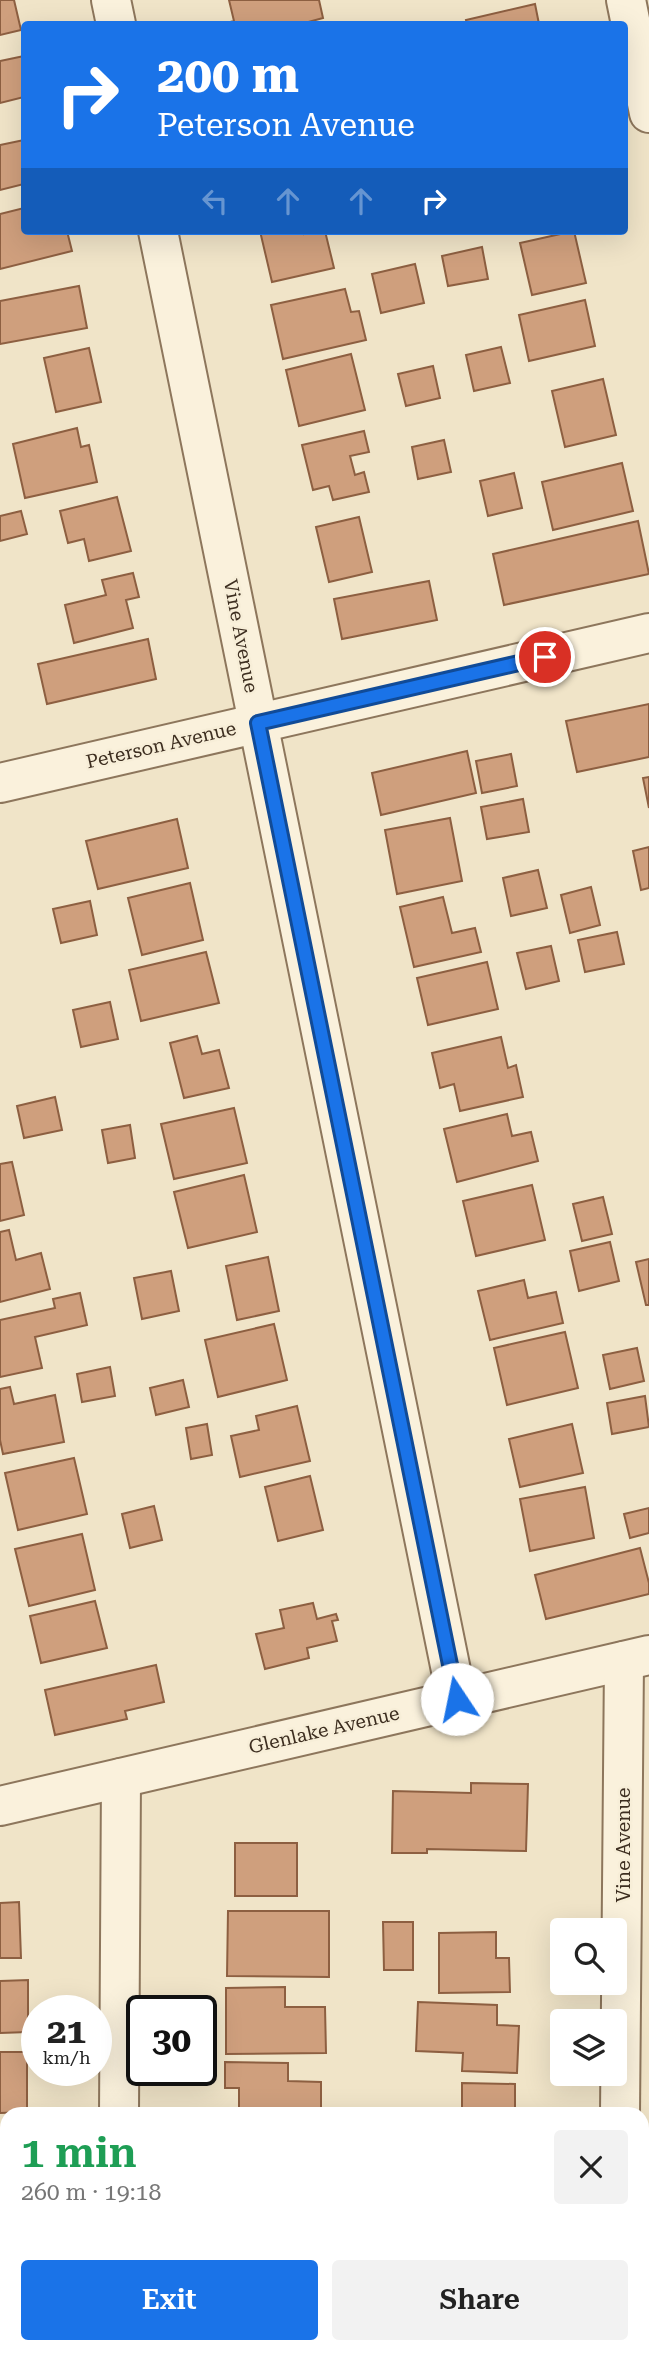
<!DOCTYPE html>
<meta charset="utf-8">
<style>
:root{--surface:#fff;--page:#f2f2f2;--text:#222;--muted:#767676;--accent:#1a73e8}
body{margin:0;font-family:"Roboto Serif",serif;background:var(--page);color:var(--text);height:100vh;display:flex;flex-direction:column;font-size:26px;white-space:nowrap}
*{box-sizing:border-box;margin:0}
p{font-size:23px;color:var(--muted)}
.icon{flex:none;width:38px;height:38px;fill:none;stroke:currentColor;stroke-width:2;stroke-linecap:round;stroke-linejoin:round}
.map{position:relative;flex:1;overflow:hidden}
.panel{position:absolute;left:0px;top:2107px;width:649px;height:247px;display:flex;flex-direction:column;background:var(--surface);border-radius:21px 21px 0 0;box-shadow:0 7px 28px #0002}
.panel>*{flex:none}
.banner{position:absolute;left:21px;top:21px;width:607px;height:214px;border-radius:7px;box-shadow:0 7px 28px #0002;background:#1a73e8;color:#fff;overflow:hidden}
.fabs{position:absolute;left:550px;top:1918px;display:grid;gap:14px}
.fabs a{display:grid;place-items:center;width:77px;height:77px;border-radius:7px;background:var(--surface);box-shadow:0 7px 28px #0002;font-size:35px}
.speed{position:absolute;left:21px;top:1995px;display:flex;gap:14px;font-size:35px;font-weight:700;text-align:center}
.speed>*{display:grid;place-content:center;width:91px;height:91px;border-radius:50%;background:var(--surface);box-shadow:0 7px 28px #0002;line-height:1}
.speed small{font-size:18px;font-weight:400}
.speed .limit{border:4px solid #111;border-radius:10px;background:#fff;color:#111}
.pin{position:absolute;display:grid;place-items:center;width:60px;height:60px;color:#fff;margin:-30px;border:4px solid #fff;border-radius:50%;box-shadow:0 2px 7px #0007}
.me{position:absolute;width:77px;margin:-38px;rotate:349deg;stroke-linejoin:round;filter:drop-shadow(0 0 5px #0008)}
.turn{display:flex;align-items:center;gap:24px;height:147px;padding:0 21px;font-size:32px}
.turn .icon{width:91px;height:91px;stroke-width:2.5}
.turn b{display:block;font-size:49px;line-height:60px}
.lanes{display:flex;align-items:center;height:66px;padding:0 21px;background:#0003;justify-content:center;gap:35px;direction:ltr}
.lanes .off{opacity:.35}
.round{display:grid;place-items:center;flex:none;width:74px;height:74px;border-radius:7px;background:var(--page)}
.overview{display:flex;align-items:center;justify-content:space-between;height:119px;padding:0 21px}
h1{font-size:42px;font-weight:600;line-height:52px;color:#1e9e55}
.button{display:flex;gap:14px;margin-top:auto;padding:14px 21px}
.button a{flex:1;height:80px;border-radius:7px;background:var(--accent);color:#fff;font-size:28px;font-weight:600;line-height:80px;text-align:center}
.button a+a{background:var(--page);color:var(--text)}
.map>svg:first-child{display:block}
.building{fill:#cf9f7d;stroke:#8d5f41;stroke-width:2}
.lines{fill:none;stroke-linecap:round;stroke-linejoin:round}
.street-casing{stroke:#8d765c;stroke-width:42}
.street{stroke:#faf1dc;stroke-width:38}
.route-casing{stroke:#114b97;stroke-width:18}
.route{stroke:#1a73e8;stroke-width:12}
.labels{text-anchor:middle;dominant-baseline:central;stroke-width:5;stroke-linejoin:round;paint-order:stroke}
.street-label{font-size:19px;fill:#3d2e20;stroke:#f7eed8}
</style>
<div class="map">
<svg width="649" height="2353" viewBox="0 0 649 2353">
<rect width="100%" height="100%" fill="#f0e4c8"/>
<g class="building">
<path d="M0 0H14L21 30 0 35Z"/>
<path d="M229 0H319L323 18 301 24H223L234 21Z"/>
<path d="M535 4 539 24H467L466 20Z"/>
<path d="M24 56V97L0 103V61Z"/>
<path d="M24 140V184L0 190V145Z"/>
<path d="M24 208V231H67L72 251 0 269V214Z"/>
<path d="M260 231H304V234L325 231 334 268 272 282Z"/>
<path d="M574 231 586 283 532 295 520 243Z"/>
<path d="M482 247 488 279 448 286 442 256Z"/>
<path d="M415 264 424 303 381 313 372 274Z"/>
<path d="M79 286 87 328 0 344V301Z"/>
<path d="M345 289 351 312 359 311 366 340 283 359 271 305Z"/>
<path d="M585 300 595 346 529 361 519 315Z"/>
<path d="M501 347 510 383 474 391 466 355Z"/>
<path d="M89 348 101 402 56 412 44 358Z"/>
<path d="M351 354 365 410 299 426 286 370Z"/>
<path d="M433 366 440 398 406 406 398 374Z"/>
<path d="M603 379 616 435 565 447 552 391Z"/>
<path d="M77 428 81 447 89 445 97 482 25 498 13 444Z"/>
<path d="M364 431 369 452 350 456 355 475 364 472 369 492 333 500 329 486 313 490 302 445Z"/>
<path d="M444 440 451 472 418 479 412 447Z"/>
<path d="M622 463 633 511 553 530 542 482Z"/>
<path d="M514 473 522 508 488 516 480 481Z"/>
<path d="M117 497 131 551 89 561 84 539 68 543 60 511Z"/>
<path d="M21 511 27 534 0 541V516Z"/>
<path d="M359 517 372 572 329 582 316 527Z"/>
<path d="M638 521 649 574 504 605 493 554Z"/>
<path d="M133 573 139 597 126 600 133 628 74 643 65 605 106 595 102 580Z"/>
<path d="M429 581 437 620 342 639 334 599Z"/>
<path d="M148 639 156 679 47 704 38 664Z"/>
<path d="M649 704V757L577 772 566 721Z"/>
<path d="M467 751 476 793 381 815 372 773Z"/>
<path d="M511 754 517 786 482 793 476 761Z"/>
<path d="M649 777V808L643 778Z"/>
<path d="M523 799 529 832 487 839 481 807Z"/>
<path d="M450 818 462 881 397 894 385 830Z"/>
<path d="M177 819 188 868 98 889 86 841Z"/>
<path d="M649 847V888L641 890 633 851Z"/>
<path d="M538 870 547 908 511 916 503 878Z"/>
<path d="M190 883 203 940 142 955 128 898Z"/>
<path d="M591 887 600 925 570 933 561 895Z"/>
<path d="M443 897 452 933 475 928 481 952 414 967 400 907Z"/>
<path d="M90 901 97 935 61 943 53 909Z"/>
<path d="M617 932 624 964 585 972 578 940Z"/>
<path d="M551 946 559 981 526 989 517 953Z"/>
<path d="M206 952 219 1003 141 1021 129 970Z"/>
<path d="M487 962 498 1009 428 1025 417 978Z"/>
<path d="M110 1002 118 1039 81 1047 73 1010Z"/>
<path d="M197 1036 202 1054 219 1050 229 1088 184 1098 170 1043Z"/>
<path d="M501 1037 508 1068 516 1065 523 1097 460 1111 454 1084 440 1088 432 1053Z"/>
<path d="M55 1097 62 1130 24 1138 17 1106Z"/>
<path d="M234 1108 247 1163 174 1179 161 1124Z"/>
<path d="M507 1114 512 1136 531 1132 538 1161 457 1182 444 1129Z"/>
<path d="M130 1125 135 1158 108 1163 102 1130Z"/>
<path d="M12 1162 24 1215 0 1221V1164Z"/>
<path d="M244 1175 257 1232 188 1248 174 1192Z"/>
<path d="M532 1185 545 1240 476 1256 463 1201Z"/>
<path d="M603 1197 612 1234 582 1241 573 1204Z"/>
<path d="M9 1230 16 1260 41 1253 50 1289 0 1302V1232Z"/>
<path d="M610 1242 619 1281 579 1291 570 1251Z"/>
<path d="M268 1257 279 1311 237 1320 226 1266Z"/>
<path d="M649 1259V1305H646L636 1262Z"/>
<path d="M171 1271 179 1311 142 1319 134 1278Z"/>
<path d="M524 1280 528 1298 556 1292 563 1323 490 1340 478 1291Z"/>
<path d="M80 1293 87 1325 35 1337 42 1368 0 1377V1320L55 1308 53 1299Z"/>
<path d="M274 1324 287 1380 218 1397 205 1340Z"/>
<path d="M565 1332 578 1388 507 1405 494 1348Z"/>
<path d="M637 1348 644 1381 610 1389 603 1355Z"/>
<path d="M110 1367 115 1396 82 1402 77 1374Z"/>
<path d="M183 1380 189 1407 156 1415 150 1388Z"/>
<path d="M10 1387 14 1404 55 1395 64 1442 3 1454 0 1440V1389Z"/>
<path d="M645 1396 649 1427 612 1434 607 1403Z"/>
<path d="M297 1406 310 1461 240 1477 231 1436 259 1430 256 1416Z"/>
<path d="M207 1424 212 1455 191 1459 186 1428Z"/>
<path d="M572 1424 583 1473 520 1487 509 1439Z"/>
<path d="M74 1458 87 1514 18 1530 5 1473Z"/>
<path d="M310 1476 323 1530 278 1541 265 1487Z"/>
<path d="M585 1487 594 1538 530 1551 520 1499Z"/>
<path d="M154 1506 162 1540 130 1548 122 1514Z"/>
<path d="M649 1508V1533L630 1538 624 1514Z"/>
<path d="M82 1534 95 1590 29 1606 15 1549Z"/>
<path d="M640 1548 649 1583V1594L546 1619 535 1575Z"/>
<path d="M95 1601 107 1648 41 1663 30 1616Z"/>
<path d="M313 1603 317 1619 336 1614 338 1620 332 1621 337 1641 307 1648 309 1658 265 1669 256 1634 284 1628 280 1610Z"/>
<path d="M156 1665 164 1702 125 1711 127 1719 55 1735 45 1690Z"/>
<path d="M471 1783 528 1784 526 1851 427 1849V1853H392L393 1791 471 1793Z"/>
<rect x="235" y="1843" width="62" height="53"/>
<path d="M19 1902 21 1958H0V1903Z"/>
<path d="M228 1911H329V1977L227 1976Z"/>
<path d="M383 1922H413V1970H384Z"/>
<path d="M496 1932V1958H509L510 1992 439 1993V1933Z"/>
<path d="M28 1980V2032L0 2033V1981Z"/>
<path d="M285 1987V2007H325L326 2053 226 2054V1988Z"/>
<path d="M418 2002 497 2005V2025L519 2026 517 2073 462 2071 463 2053 416 2051Z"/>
<path d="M0 2052H27V2112L0 2113Z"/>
<path d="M225 2062 288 2063V2081L321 2082V2114H239V2088H225Z"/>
<path d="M462 2083 515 2084V2114H462Z"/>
<rect x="0" y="2136" width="7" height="52"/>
<rect x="0" y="2208" width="7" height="53"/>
<rect x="0" y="2279" width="7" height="57"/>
<rect x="223" y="2347" width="60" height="6"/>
<rect x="432" y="2347" width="68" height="6"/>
</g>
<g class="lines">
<defs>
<g id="street">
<path d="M111 0 116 24"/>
<path d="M626 0 649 113"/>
<path d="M158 231 457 1700"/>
<path d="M0 783 649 633"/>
<path d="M0 1806 649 1655"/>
<path d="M119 2114 121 1778"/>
<path d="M620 2114 624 1661"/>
<path d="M117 2353V2347"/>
<path d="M618 2353V2347"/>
</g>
</defs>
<use href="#street" class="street-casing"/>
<use href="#street" class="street"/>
</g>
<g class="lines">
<defs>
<path id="route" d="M457 1699 258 723 545 657"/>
</defs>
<use href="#route" class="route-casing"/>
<use href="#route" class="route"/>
</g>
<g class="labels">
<g class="street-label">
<text transform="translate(241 636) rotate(79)">Vine Avenue</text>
<text transform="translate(161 745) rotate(-13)">Peterson Avenue</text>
<text transform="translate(324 1730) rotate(-13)">Glenlake Avenue</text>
<text transform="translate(623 1845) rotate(-90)">Vine Avenue</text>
</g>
</g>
</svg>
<div class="fabs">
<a><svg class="icon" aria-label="search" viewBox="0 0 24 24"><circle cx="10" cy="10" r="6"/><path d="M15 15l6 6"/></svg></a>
<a><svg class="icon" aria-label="layers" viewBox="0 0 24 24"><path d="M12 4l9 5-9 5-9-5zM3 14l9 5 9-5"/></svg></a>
</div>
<div class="speed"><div>21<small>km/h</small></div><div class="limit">30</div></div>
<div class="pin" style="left:545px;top:657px;background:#d93025"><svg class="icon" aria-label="arrive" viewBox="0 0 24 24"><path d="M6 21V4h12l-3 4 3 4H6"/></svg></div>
<svg class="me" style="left:457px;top:1699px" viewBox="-20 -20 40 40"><circle r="19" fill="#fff"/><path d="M0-13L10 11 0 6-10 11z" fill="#1a73e8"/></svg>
<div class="banner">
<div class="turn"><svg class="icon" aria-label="right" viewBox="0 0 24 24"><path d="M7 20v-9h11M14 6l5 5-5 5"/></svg><div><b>200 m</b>Peterson Avenue</div></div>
<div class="lanes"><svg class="icon off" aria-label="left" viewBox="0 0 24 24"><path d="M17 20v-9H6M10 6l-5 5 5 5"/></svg><svg class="icon off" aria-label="ahead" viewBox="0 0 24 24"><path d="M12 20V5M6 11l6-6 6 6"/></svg><svg class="icon off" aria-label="ahead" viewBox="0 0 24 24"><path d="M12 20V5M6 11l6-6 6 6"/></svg><svg class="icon" aria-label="right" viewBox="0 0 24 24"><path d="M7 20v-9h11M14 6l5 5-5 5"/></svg></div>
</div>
<section class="panel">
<div class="overview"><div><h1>1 min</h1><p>260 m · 19:18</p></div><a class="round"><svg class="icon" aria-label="close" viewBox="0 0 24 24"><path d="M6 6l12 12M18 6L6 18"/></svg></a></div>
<div class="button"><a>Exit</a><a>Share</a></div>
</section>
</div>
